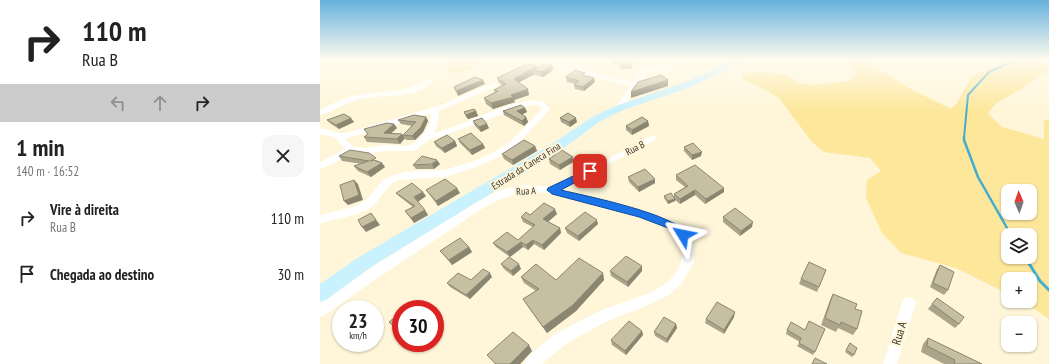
<!DOCTYPE html>
<html lang="pt">
<meta charset="utf-8">
<style>
:root{--surface:#fff;--page:#f6f6f6;--text:#222;--muted:#767676}
body{margin:0;font-family:"PT Sans Narrow",sans-serif;background:var(--page);color:var(--text);height:100vh;display:flex;flex-direction:column;font-size:15px;white-space:nowrap}
*{box-sizing:border-box;margin:0}
p{font-size:13px;color:var(--muted)}
.icon{flex:none;width:22px;height:22px;fill:none;stroke:currentColor;stroke-width:2;stroke-linecap:round;stroke-linejoin:round}
.map{position:relative;flex:1;overflow:hidden}
.sheet{display:flex;flex-direction:column;background:var(--surface);width:320px}
.sheet>*{flex:none}
.guide{background:#fff;color:var(--text);overflow:hidden}
.needle{width:26px;rotate:358deg}
.fabs{position:absolute;left:681px;top:184px;display:grid;gap:8px}
.fabs a{display:grid;place-items:center;width:36px;height:36px;border-radius:8px;background:var(--surface);box-shadow:0 1px 3px #0004;font-size:20px}
.speed{position:absolute;left:12px;top:300px;display:flex;gap:8px;font-size:20px;font-weight:700;text-align:center}
.speed>*{display:grid;place-content:center;width:52px;height:52px;border-radius:50%;background:var(--surface);box-shadow:0 1px 3px #0004;line-height:1}
.speed small{font-size:10px;font-weight:400}
.speed .limit{border:6px solid #d22;background:#fff;color:#111}
.pin{position:absolute;display:grid;place-items:center;width:34px;height:34px;color:#fff;margin:-17px;border-radius:8px;box-shadow:0 2px 6px #0006}
.me{position:absolute;width:44px;margin:-22px;rotate:305deg;stroke-linejoin:round;filter:drop-shadow(0 0 3px #0008)}
.turn{display:flex;align-items:center;gap:14px;height:84px;padding:0 16px;font-size:18px}
.turn .icon{width:52px;height:52px;stroke-width:2.5}
.turn b{display:block;font-size:28px;line-height:34px}
.lanes{display:flex;align-items:center;height:38px;padding:0 16px;background:#0003;justify-content:center;gap:20px;direction:ltr}
.lanes .off{opacity:.35}
.round{display:grid;place-items:center;flex:none;width:42px;height:42px;border-radius:12px;background:var(--page)}
.overview{display:flex;align-items:center;justify-content:space-between;height:68px;padding:0 16px}
h1{font-size:24px;font-weight:800;line-height:30px}
ul{padding:0;list-style:none}
li{display:flex;align-items:center;gap:12px;height:56px;padding:0 16px}
li div{flex:1}
li b{display:block;font-size:15px}
li em{font-style:normal}
main{display:flex;flex:1;min-height:0}
.map>svg:first-child{display:block}
.green{fill:#fde79b;fill-rule:evenodd}
.lines{fill:none;stroke-linecap:round;stroke-linejoin:round}
.stream-far2{stroke:#43add0;stroke-width:2}
.stream-far1{stroke:#43add0;stroke-width:2.5}
.stream{stroke:#43add0;stroke-width:3}
.lane{stroke:#fff;stroke-width:5}
.street{fill:#fff;fill-rule:evenodd}
.secondary{fill:#caf1fe;fill-rule:evenodd}
.wall{fill:#aba48b}
.shaded-wall{fill:#8b8671}
.building{fill:#c7bfa2;stroke:#8b8671}
.route{fill:#1a73e8;stroke:#114b97}
.labels{text-anchor:middle;dominant-baseline:central;stroke-width:4;stroke-linejoin:round;paint-order:stroke}
.street-label{font-size:10px;fill:#383429;stroke:#fff6d9}
.near-street-label{font-size:12px;fill:#383429;stroke:#fff6d9}
</style>
<main>
<section class="sheet">
<div class="guide">
<div class="turn"><svg class="icon" aria-label="right" viewBox="0 0 24 24"><path d="M7 20v-9h11M14 6l5 5-5 5"/></svg><div><b>110 m</b>Rua B</div></div>
<div class="lanes"><svg class="icon off" aria-label="left" viewBox="0 0 24 24"><path d="M17 20v-9H6M10 6l-5 5 5 5"/></svg><svg class="icon off" aria-label="ahead" viewBox="0 0 24 24"><path d="M12 20V5M6 11l6-6 6 6"/></svg><svg class="icon" aria-label="right" viewBox="0 0 24 24"><path d="M7 20v-9h11M14 6l5 5-5 5"/></svg></div>
</div>
<div class="overview"><div><h1>1 min</h1><p>140 m · 16:52</p></div><a class="round"><svg class="icon" aria-label="close" viewBox="0 0 24 24"><path d="M6 6l12 12M18 6L6 18"/></svg></a></div>
<ul>
<li><svg class="icon" aria-label="right" viewBox="0 0 24 24"><path d="M7 20v-9h11M14 6l5 5-5 5"/></svg><div><b>Vire à direita</b><p>Rua B</p></div><em>110 m</em></li>
<li><svg class="icon" aria-label="arrive" viewBox="0 0 24 24"><path d="M6 21V4h12l-3 4 3 4H6"/></svg><div><b>Chegada ao destino</b></div><em>30 m</em></li>
</ul>
</section>
<div class="map">
<svg width="729" height="364" viewBox="0 0 729 364">
<rect width="100%" height="100%" fill="#fff6d9"/>
<g class="green">
<path d="M128 60H157L159 63 153 68 133 74 125 67Z"/>
<path d="M529 60H540L549 63 589 88 631 109 637 103 652 76 686 60H703L729 64V72L723 73 706 86 674 105 668 114 682 127 724 139V121L729 119V319L703 301H710V279H688V294L636 268 581 253 562 233 546 198 547 180 561 171 550 158 504 152 492 142 459 98 438 86 423 80 421 74 438 72 466 74 478 83 495 85 529 81 536 74 526 62ZM688 191H710V213H688ZM688 235H710V257H688Z"/>
</g>
<g class="lines">
<path class="stream-far2" d="M644 138 648 95 669 72 695 60"/>
<path class="stream-far1" d="M644 137V140L658 177 691 235"/>
<path class="stream" d="M705 257 720 281 729 290"/>
<path class="lane" d="M232 191 333 138"/>
<g class="street">
<path d="M116 60H123L121 66H117Z"/>
<path d="M226 60H236L249 66 313 82 322 68 345 67 357 60H366L350 71 327 72 302 110H299L295 108 310 86 244 70Z"/>
<path d="M107 79H113L114 81C95 101 61 93 37 100 24 103 13 112 0 115V110C12 104 24 97 38 95 63 90 84 94 107 79Z"/>
<path d="M174 82 178 84 177 86 119 111 118 123 114 133C142 127 197 95 223 101L230 109 196 146 179 157 148 170 124 177 77 180 69 186 56 203 48 210 34 215 0 223V215L33 207 40 204 48 198 62 181 71 176 85 172 124 170 152 162 172 153 190 142 222 109 218 105H211L191 111 123 136 110 139 94 151H64L47 154 33 153 15 163 0 169V162L25 149 14 137 0 134V128L19 133H26L121 105ZM111 114C110 129 102 138 89 146L64 145 47 148 34 147 25 139Z"/>
<path d="M203 185 232 187 325 211 356 223 367 232 374 246V261L372 265 362 283 349 295 321 308 290 320 265 333 243 346 222 364H204L206 359C215 351 224 342 234 335 249 326 265 318 280 311 304 300 337 296 354 275 365 260 366 244 352 232 337 220 304 214 285 209 261 202 227 189 202 193 175 197 151 216 129 231 87 258 45 286 5 315L0 317V303L60 262 153 204 180 190Z"/>
<path d="M589 297 594 299 596 303 577 364H563L582 303 584 299Z"/>
</g>
<path class="secondary" d="M413 60H427L371 87 303 110 279 122 240 151 51 267 6 300 0 302V284L39 257 230 145 271 118 295 106 363 83Z"/>
</g>
<g class="wall">
<path d="M292 60H313L311 69H301L300 63 292 64Z"/>
<path d="M232 65 233 70 223 77 215 75V74L199 82 209 95 194 100 195 102 173 109 166 104 164 98 175 92 174 90 182 85 179 83 177 78 217 68Z"/>
<path d="M266 76 275 82 264 91 255 89 254 85 255 84 247 82 246 77Z"/>
<path d="M205 108 207 112 202 114 206 117 208 122 204 126 184 115 183 111Z"/>
<path d="M156 111 158 116 148 119 146 117 144 112Z"/>
<path d="M106 117 108 121 103 132 95 140H86L83 135 92 126 81 124 78 120Z"/>
<path d="M240 118 257 122 250 127 241 122Z"/>
<path d="M7 120 34 122 19 129 11 124Z"/>
<path d="M153 121 169 128 161 132 155 126Z"/>
<path d="M328 121 329 126 312 135 306 130V126Z"/>
<path d="M74 124 77 128 71 133 85 138 80 144 47 142 44 137Z"/>
<path d="M138 139 163 144 165 148 152 155 140 143Z"/>
<path d="M135 141 137 146 125 153 116 146 114 142Z"/>
<path d="M215 146 217 151 193 165 184 159 182 154Z"/>
<path d="M364 147 381 156 372 160 364 151Z"/>
<path d="M19 156 59 161 65 167 51 177 38 171 34 166 42 164 22 161Z"/>
<path d="M253 157V160L264 166 265 168 258 171 253 162 240 170 230 164 229 159Z"/>
<path d="M120 164 114 169H96L93 165Z"/>
<path d="M356 175 404 188V192L385 204 375 195 360 204 355 200V201L348 204 344 198V196L354 197V194L365 187 356 180Z"/>
<path d="M308 177 335 183 319 192 309 182Z"/>
<path d="M106 190 140 193 118 206Z"/>
<path d="M76 193 106 196 98 202 108 215 94 223 85 211 93 207 80 197Z"/>
<path d="M237 214 228 222 240 228 241 233 224 250 214 244 208 250 203 247 190 257 176 247 173 243 198 240 213 227 203 222 201 217 210 215Z"/>
<path d="M403 217 432 227 420 236 403 222Z"/>
<path d="M278 224 259 241 247 233 245 228Z"/>
<path d="M149 247 152 252 132 265 120 251Z"/>
<path d="M181 264 201 269 193 276 184 269Z"/>
<path d="M620 265 628 290 624 295 610 287 617 269Z"/>
<path d="M506 270 497 292 479 284 481 279Z"/>
<path d="M290 271H322L308 287 291 276Z"/>
<path d="M283 273 284 280 256 311 227 333 207 305 203 299 216 291 204 283 201 277 236 280Z"/>
<path d="M172 277 150 299 130 287 127 283 151 280Z"/>
<path d="M513 294 535 309 537 329 533 335 518 328 516 332 501 325 510 300Z"/>
<path d="M617 298 639 324 635 328 608 309Z"/>
<path d="M414 317 404 334 385 323 386 319Z"/>
<path d="M356 324 357 328 347 343 335 336 334 332Z"/>
<path d="M467 330H485L495 352 493 355 477 346 480 342 466 334Z"/>
<path d="M322 331 323 335 306 355 292 345 291 340Z"/>
<path d="M608 338 662 364H624L601 352 603 344Z"/>
<path d="M530 343 534 355 532 357 525 352Z"/>
<path d="M212 351 200 364H175L167 355Z"/>
</g>
<g class="shaded-wall">
<path d="M312 60H313L311 69V65Z"/>
<path d="M232 65 233 70 223 77 222 72Z"/>
<path d="M217 66 218 72 214 70 215 74 196 84 194 79Z"/>
<path d="M274 78 275 82 264 91 263 87Z"/>
<path d="M163 80 165 84 138 96 136 91Z"/>
<path d="M348 80V86L311 98V92Z"/>
<path d="M208 89 209 95 194 100 195 102 173 109 171 103Z"/>
<path d="M205 108 207 112 199 116 197 111Z"/>
<path d="M156 111 158 116 148 119 146 115Z"/>
<path d="M106 117 108 121 103 132 95 140 92 136Z"/>
<path d="M206 117 208 122 204 126 202 121Z"/>
<path d="M31 118 34 122 19 129 16 125Z"/>
<path d="M256 118 257 122 250 127 249 122Z"/>
<path d="M328 121 329 126 312 135V130Z"/>
<path d="M74 124 77 128 67 137 64 133Z"/>
<path d="M167 124 169 128 161 132 159 127Z"/>
<path d="M82 134 85 138 80 144 77 139Z"/>
<path d="M135 141 137 146 125 153 122 148Z"/>
<path d="M163 144 165 148 152 155 150 150Z"/>
<path d="M215 146 217 151 193 165 192 160Z"/>
<path d="M382 152 381 156 372 160V155Z"/>
<path d="M253 157 254 161H252L253 162 240 170 239 165Z"/>
<path d="M117 160 120 164 114 169 112 164Z"/>
<path d="M62 163 65 167 51 177 47 172Z"/>
<path d="M264 166 265 168 258 171 257 168Z"/>
<path d="M335 179V183L319 192 318 187Z"/>
<path d="M34 180 38 184 43 200 28 205 24 201Z"/>
<path d="M137 188 140 193 118 206 116 201Z"/>
<path d="M404 188V192L385 204 386 199Z"/>
<path d="M375 190V195L360 204V199Z"/>
<path d="M103 192 106 196 97 202 94 197Z"/>
<path d="M355 199V201L348 204V201Z"/>
<path d="M235 209 237 214 225 224 223 219Z"/>
<path d="M105 210 108 215 94 223 91 218Z"/>
<path d="M51 213 60 225 46 232 42 227Z"/>
<path d="M277 220 278 224 259 241 258 236Z"/>
<path d="M433 222 432 227 420 236 421 231Z"/>
<path d="M240 228 241 233 224 250 222 245Z"/>
<path d="M213 240 214 244 208 250 206 245Z"/>
<path d="M201 242 203 247 190 257 187 252Z"/>
<path d="M149 247 152 252 132 265 129 260Z"/>
<path d="M199 264 201 269 193 276 191 271Z"/>
<path d="M322 266V271L308 287 307 282Z"/>
<path d="M170 273 172 277 150 299 146 295Z"/>
<path d="M283 273 284 280 256 311 227 333 223 327Z"/>
<path d="M415 312 414 317 404 334V330Z"/>
<path d="M356 324 357 328 347 343V339Z"/>
<path d="M322 331 323 335 306 355 305 351Z"/>
<path d="M209 345 212 351 200 364H190Z"/>
</g>
<g class="building">
<path d="M301 60H312L311 65H300Z"/>
<path d="M207 64 217 66 194 79 208 89 191 95 193 97 171 103 164 98 178 91 174 90 186 84 177 78Z"/>
<path d="M224 64 232 65 222 72 214 70Z"/>
<path d="M255 70 265 73 262 75 274 78 263 87 254 85 259 81 246 77Z"/>
<path d="M341 75 348 80 311 92 318 82Z"/>
<path d="M155 77 163 80 136 91 134 87Z"/>
<path d="M201 105 205 108 197 111 206 117 202 121 183 111Z"/>
<path d="M154 109 156 111 146 115 144 112Z"/>
<path d="M248 113 256 118 249 122 240 118Z"/>
<path d="M24 114 31 118 16 125 7 120Z"/>
<path d="M94 115 106 117 101 127 92 136 83 135 96 122 78 120Z"/>
<path d="M322 117 328 121 312 130 306 126Z"/>
<path d="M162 118 167 124 159 127 153 121Z"/>
<path d="M67 123 74 124 64 133 82 134 77 139 44 137 48 134 44 129Z"/>
<path d="M151 133 163 144 150 150 138 139Z"/>
<path d="M127 135 135 141 122 148 114 142Z"/>
<path d="M204 140 215 146 192 160 182 154Z"/>
<path d="M373 143 382 152 372 155 364 147Z"/>
<path d="M30 150 49 153 56 158 50 161 54 160 62 163 47 172 34 166 49 161 19 156Z"/>
<path d="M242 150 253 157 239 165 229 159Z"/>
<path d="M102 156 117 160 112 164 93 165Z"/>
<path d="M259 158 264 166 257 168 252 161Z"/>
<path d="M375 165 404 188 386 199 375 190 360 199 354 194 368 186 356 175Z"/>
<path d="M325 169 335 179 318 187 308 177Z"/>
<path d="M125 179 137 188 116 201 106 190Z"/>
<path d="M34 180 39 195 24 201 20 185Z"/>
<path d="M92 183 103 192 94 197 105 210 91 218 85 211 95 206 76 193Z"/>
<path d="M351 193 355 199 348 201 344 196Z"/>
<path d="M224 203 235 209 223 219 240 228 222 245 213 240 206 245 201 242 187 252 173 243 187 232 198 240 215 225 201 217 206 212 210 215Z"/>
<path d="M415 208 433 222 421 231 403 217Z"/>
<path d="M265 212 277 220 258 236 245 228Z"/>
<path d="M51 213 56 220 42 227 38 220Z"/>
<path d="M140 238 149 247 129 260 120 251Z"/>
<path d="M306 256 322 266 307 282 290 271Z"/>
<path d="M189 257 199 264 191 271 181 264Z"/>
<path d="M259 258 283 273 253 305 223 327 203 299 219 289 201 277 216 264 236 280Z"/>
<path d="M489 262 506 270 499 287 481 279Z"/>
<path d="M620 265 634 272 628 290 613 283Z"/>
<path d="M163 269 170 273 146 295 127 283 138 273 151 280Z"/>
<path d="M513 294 537 304 535 309 542 311 537 329 521 322 520 325 505 318Z"/>
<path d="M617 298 644 317 639 324 612 304Z"/>
<path d="M397 302 415 312 404 330 386 319Z"/>
<path d="M81 312V331L80 332 69 322Z"/>
<path d="M344 317 356 324 347 339 334 332Z"/>
<path d="M309 321 322 331 305 351 291 340Z"/>
<path d="M489 321 505 329 495 352 479 343 481 338 467 330 471 322 485 330Z"/>
<path d="M193 332 209 345 190 364H176L167 355Z"/>
<path d="M608 338 662 364H634L635 360 607 346Z"/>
<path d="M530 343 537 348 534 355 526 350Z"/>
<path d="M495 358 507 364H492Z"/>
</g>
<linearGradient id="sky" x2="0" y2="1"><stop stop-color="#66b1de"/><stop offset="0.54" stop-color="#fffbee"/><stop offset="1" stop-color="#fffbee" stop-opacity="0"/></linearGradient>
<rect width="729" height="111" fill="url(#sky)"/>
<path class="route" d="M270 168 274 171 273 173 241 190C266 196 357 214 368 235L367 238H360L348 228 319 217 232 194 227 190 228 188Z"/>
<g class="labels">
<g class="street-label">
<text transform="translate(315 148) rotate(-27)">Rua B</text>
<text transform="translate(206 166) rotate(-32)">Estrada da Caneca Fina</text>
<text transform="translate(206 191) rotate(-3)">Rua A</text>
</g>
<g class="near-street-label">
<text transform="translate(579 333) rotate(-73)">Rua A</text>
</g>
</g>
</svg>
<div class="fabs">
<a><svg class="needle" viewBox="-14 -14 28 28"><path d="M0-13l5 13h-10z" fill="#e53935"/><path d="M0 13l5-13h-10z" fill="#767676"/></svg></a>
<a><svg class="icon" aria-label="layers" viewBox="0 0 24 24"><path d="M12 4l9 5-9 5-9-5zM3 14l9 5 9-5"/></svg></a>
<a>+</a>
<a>−</a>
</div>
<div class="speed"><div>23<small>km/h</small></div><div class="limit">30</div></div>
<div class="pin" style="left:270px;top:171px;background:#d93025"><svg class="icon" aria-label="arrive" viewBox="0 0 24 24"><path d="M6 21V4h12l-3 4 3 4H6"/></svg></div>
<svg class="me" style="left:363px;top:235px" viewBox="-20 -20 40 40"><path d="M0-17L14 15 0 8-14 15z" fill="#1a73e8" stroke="#fff" stroke-width="4"/></svg>
</div>
</main>
